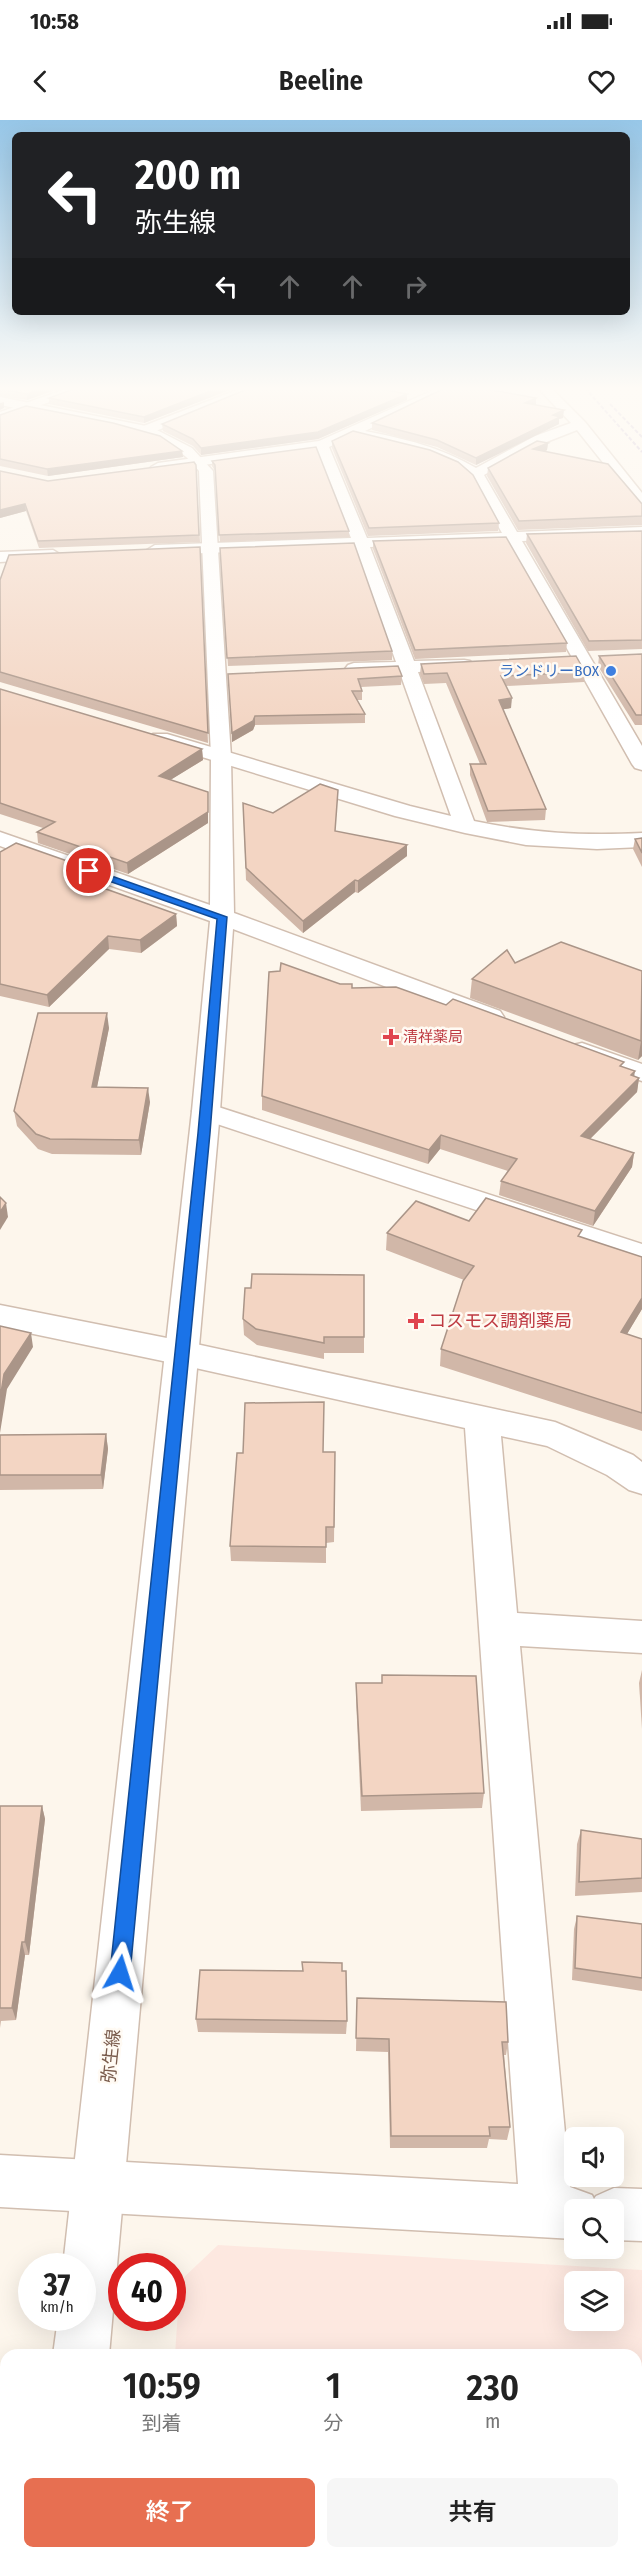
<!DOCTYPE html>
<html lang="ja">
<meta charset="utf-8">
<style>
:root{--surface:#fff;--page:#f6f6f6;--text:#222;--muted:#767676;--accent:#e76f51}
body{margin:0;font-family:"Fira Sans Condensed","Noto Sans JP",sans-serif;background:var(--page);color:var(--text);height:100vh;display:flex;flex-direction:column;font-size:22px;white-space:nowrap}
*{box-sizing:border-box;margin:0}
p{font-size:20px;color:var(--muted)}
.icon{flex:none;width:33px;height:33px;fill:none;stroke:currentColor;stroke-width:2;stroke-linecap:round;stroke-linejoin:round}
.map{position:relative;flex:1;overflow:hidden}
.side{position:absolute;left:0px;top:2229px;width:642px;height:210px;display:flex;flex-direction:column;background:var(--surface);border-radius:18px 18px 0 0;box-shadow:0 6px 24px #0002}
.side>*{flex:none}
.banner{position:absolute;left:12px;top:12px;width:618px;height:183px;border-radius:9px;box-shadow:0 6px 24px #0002;background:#202124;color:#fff;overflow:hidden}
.buttons{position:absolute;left:564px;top:2007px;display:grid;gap:12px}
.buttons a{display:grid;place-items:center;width:60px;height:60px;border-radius:9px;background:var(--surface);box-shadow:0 6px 24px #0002;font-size:30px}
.speed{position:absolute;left:18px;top:2133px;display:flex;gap:12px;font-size:30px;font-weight:700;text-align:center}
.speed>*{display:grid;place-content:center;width:78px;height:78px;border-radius:50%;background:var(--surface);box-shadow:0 6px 24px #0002;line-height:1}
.speed small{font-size:15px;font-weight:400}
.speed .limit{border:9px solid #d22;background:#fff;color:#111}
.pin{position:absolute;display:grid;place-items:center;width:51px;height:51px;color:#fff;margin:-26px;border:3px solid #fff;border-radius:50%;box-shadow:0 2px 6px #0007}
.me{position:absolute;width:66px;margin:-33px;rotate:6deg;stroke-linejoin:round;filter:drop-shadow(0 0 4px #0008)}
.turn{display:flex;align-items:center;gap:21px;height:126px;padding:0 24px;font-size:27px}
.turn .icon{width:78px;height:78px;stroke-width:2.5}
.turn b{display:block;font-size:42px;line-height:51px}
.lanes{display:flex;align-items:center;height:57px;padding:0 24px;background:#0003;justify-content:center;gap:30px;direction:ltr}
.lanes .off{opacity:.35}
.eta{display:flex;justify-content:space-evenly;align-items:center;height:102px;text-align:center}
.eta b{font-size:36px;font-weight:600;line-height:42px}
.primary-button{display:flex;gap:12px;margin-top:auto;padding:12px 24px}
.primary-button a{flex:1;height:69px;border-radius:9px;background:var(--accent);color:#fff;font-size:24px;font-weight:600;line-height:69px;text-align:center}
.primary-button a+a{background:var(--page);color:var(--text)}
.status{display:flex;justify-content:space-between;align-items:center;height:42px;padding:0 30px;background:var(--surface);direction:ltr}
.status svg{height:16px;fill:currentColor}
header{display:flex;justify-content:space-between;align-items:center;height:78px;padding:0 24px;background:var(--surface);font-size:27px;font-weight:600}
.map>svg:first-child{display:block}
.commercial{fill:#fde8e0;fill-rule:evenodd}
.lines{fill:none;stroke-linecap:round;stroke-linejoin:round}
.minor-casing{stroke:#d1beb0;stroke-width:3}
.tertiary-casing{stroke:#d1beb0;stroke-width:3}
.minor{fill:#fff;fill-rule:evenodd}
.tertiary{fill:#fff;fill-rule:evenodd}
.rail{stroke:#b9a8c9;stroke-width:2;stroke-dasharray:4 2;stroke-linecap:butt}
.wall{fill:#d1b7a8}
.shaded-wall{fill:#aa9588}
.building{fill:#f3d5c3;stroke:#aa9588;stroke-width:1.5}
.route{fill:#1a73e8;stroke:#114b97;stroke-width:1.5}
.shop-dot{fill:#3f7fe0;stroke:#fffaf3;stroke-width:2}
.health-dot{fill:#e0444e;stroke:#fffaf3;stroke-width:2}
.labels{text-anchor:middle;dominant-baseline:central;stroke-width:5;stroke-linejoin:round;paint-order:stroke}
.far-shop-label{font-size:15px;fill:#366cbe;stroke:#fffaf3;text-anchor:end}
.far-health-label{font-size:15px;fill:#be3a42;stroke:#fffaf3;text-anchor:start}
.health-label{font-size:18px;fill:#be3a42;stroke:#fffaf3;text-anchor:start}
.street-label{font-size:18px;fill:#7a5c4d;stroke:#fffaf3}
</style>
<div class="status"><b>10:58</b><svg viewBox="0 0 49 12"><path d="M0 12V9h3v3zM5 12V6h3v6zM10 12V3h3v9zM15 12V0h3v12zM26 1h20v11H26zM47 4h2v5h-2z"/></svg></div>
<header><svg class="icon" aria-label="back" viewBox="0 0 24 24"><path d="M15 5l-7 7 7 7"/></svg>Beeline<svg class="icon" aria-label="heart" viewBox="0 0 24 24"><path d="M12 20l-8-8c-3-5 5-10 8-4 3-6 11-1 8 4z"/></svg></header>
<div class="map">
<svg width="642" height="2439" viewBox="0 0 642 2439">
<rect width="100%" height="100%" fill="#fdf6ec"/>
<path class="commercial" d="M218 2125 642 2150V2439H162V2433H636V2235H175L180 2161ZM574 2162H614V2200H574Z"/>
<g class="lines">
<defs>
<g id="minor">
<path d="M69 268H88L0 300V292Z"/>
<path d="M242 268H260L151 313 146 314 139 310 141 307Z"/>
<path d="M438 268H455L365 311C406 319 440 327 476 348L535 316 571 303 538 268H551L585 302 642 373V386L637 385 577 310 531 328 484 355 517 412 642 407V417L522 421 642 626V650L635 648 632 644 507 422 370 427 414 541 464 540 470 541 473 545 470 549 464 550 418 552 474 701C532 713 583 716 642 713V727L597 729 526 725 465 713 395 696 153 622 150 618 153 614H167L410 686 451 696 400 553 354 555 348 553 345 549 348 545 354 543 396 542 355 427 155 435 147 430 155 425 351 418 317 330 158 351 151 347 158 343 319 321ZM353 316C387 323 444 332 470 356 480 366 494 399 502 413L367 418 329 327Z"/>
<path d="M53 430 61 435 59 438 0 442V432Z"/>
<path d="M206 983 642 1124V1145L196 997 192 991 196 985Z"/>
<path d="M0 1185 182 1221 555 1302 633 1335 642 1342V1374L629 1370 607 1355 547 1326 501 1316 517 1493 642 1501V1533L520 1526 570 2067 592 2075 594 2079 596 2076 614 2068 642 2069V2121L614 2120V2090H574V2119L0 2087V2035L518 2064 465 1308 182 1245 0 1207Z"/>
</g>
<g id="tertiary">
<path d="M0 277 151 307 192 328 213 351 231 637 234 793 500 891 504 897 500 903 491 905 482 903 233 809 220 991 109 2235H53L58 2198H82V2146H63L192 991 210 801 0 726V712L210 785 211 637 199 351C172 314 124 309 82 301 55 296 27 290 0 285Z"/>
<path d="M582 923 642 944V961L573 937 569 931 573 925Z"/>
<path d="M30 2433H90L89 2439H29Z"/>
</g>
</defs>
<use href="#minor" class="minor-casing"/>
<use href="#tertiary" class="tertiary-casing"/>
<use href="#minor" class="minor"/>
<use href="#tertiary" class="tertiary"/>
<g class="rail">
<path d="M585 268 642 332"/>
<path d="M610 284 642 317"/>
</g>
</g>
<g class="wall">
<path d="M0 268H61L27 280 0 276Z"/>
<path d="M235 268 144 303 49 284V278Z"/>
<path d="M413 268H432L427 271Z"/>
<path d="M407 274V280L318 319 201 335 193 326 163 311 162 304Z"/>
<path d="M536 278V285L563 298 559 299V304L476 345 437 327 372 310V303Z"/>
<path d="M0 295 182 331 183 337 48 356 0 346Z"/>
<path d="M332 321 499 403 498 411 368 416 332 328Z"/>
<path d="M548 323 547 330 545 332 642 384V405L518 410 487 356 488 348Z"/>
<path d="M212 341 349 411V417L220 422 215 351 212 346Z"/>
<path d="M196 345 200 422 39 428 26 391 0 398V351L48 361Z"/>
<path d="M642 411V529L588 531 526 423 527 414Z"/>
<path d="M373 421 567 523 566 532 415 539 373 429Z"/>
<path d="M200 427 208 623 0 562V460Z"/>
<path d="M220 428 392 531V540L228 546Z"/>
<path d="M642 534V605H635L598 546 599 536Z"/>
<path d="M421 544 585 552 584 562 506 566 511 588 503 589 546 689 545 700 487 702 470 655V644H480L446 563 424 564 420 554Z"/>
<path d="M228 554 402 556 401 565 361 567 362 571V580H357L365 594V603L255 605 253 610 232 622Z"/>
<path d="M0 569 202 629 203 640 170 660 208 683V703L128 754 38 723 37 712 43 708 0 694Z"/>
<path d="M338 670 335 711 407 736 358 773 355 772 303 813 246 760 243 683 273 693Z"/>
<path d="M642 718V747L633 729 635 719Z"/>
<path d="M0 732 108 767 106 769 176 794 177 806 141 833 109 829 49 887 0 876Z"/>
<path d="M515 843 642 851V936L638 940 470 878 472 859Z"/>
<path d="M340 864 623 947 634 956 639 958 637 972 590 1019 634 1033 632 1047 593 1106 499 1075 501 1061 508 1051 440 1029 428 1044 262 990V976Z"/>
<path d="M109 908 97 967 150 982 141 1035 52 1034 38 1029 17 1006 14 991Z"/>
<path d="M469 1101 581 1117 642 1137V1189L627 1214 642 1219V1311L440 1246 441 1229 464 1160 386 1130 387 1113Z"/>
<path d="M243 1199 364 1217V1233H324V1239L257 1225 244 1215Z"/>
<path d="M106 1314 108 1329 103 1369 0 1370V1315Z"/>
<path d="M323 1332H335L334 1422 326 1423V1443L231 1441 230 1426Z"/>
<path d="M642 1550V1609L639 1563Z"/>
<path d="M356 1563 484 1673 482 1688 361 1691 356 1578Z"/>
<path d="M0 1686H42L45 1699 29 1835H25L16 1900 1 1901 0 1908Z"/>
<path d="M581 1710 642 1719V1772L575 1776 577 1724Z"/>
<path d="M577 1796 642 1804V1871L572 1860 574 1809Z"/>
<path d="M357 1878 508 1922 506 1935H504L510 2007 507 2020 489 2019 487 2028H390L388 1932 356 1931Z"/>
<path d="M196 1899 347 1901 346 1914 198 1912Z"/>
</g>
<g class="shaded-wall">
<path d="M43 268H61L27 280V274Z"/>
<path d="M218 268H235L144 303V297Z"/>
<path d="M407 274V280L318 319 201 335V328Z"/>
<path d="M536 278V285L525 283Z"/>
<path d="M4 282V288L0 290V283Z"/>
<path d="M564 290 563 298 559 299V304L476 345V338L553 295Z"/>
<path d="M548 323 547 330 533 337V329Z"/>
<path d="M182 331 183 337 48 356 47 349Z"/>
<path d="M25 384 26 391 0 398V390Z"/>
<path d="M512 578 511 588 499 590V580Z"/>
<path d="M255 596V605L253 610 232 622V613Z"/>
<path d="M202 629 203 640 159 667V656Z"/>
<path d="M208 672V703L128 754 127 743Z"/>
<path d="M407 725V736L358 773V761Z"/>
<path d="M107 755 108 767 94 776 92 764Z"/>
<path d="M355 760V772L303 813V801Z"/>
<path d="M176 794 177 806 141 833 140 820Z"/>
<path d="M108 816 109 829 49 887 47 875Z"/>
<path d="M107 893 109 908 94 982 92 967Z"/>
<path d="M642 920V936L638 940 641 921Z"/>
<path d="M635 951 633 964 639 958 637 972 579 1030 581 1016Z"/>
<path d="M148 968 150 982 141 1035 139 1020Z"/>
<path d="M441 1015 440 1029 428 1044 429 1030Z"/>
<path d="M634 1033 632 1047 593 1106 595 1091Z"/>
<path d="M6 1083 8 1097 0 1110V1092Z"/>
<path d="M642 1178V1189L618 1229 621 1212Z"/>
<path d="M31 1213 33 1227 7 1269 0 1313V1279L4 1254Z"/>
<path d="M106 1314 108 1329 103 1369 101 1355Z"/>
<path d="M42 1686 45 1699 29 1835 25 1822Z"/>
<path d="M22 1822 25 1835 16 1900 12 1888Z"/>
</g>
<g class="building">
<path d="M0 268H43L27 274 0 269Z"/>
<path d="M76 268H218L144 297 49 278Z"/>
<path d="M250 268H376L407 274 318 312 201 328 193 319 162 304Z"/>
<path d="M445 268H480L536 278 525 283 564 290 553 295 560 297 476 338 437 320 372 303Z"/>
<path d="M26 286 113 303 160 316 182 331 47 349 0 339V295Z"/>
<path d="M353 311 430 330 458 342 473 355 499 403 369 408 332 321Z"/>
<path d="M537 321 548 323 533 329 608 344 642 384V396L519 401 488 348Z"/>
<path d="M316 327 349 411 219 415 215 345 212 341Z"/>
<path d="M194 342 196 345 199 415 38 421 25 384 0 390V351L48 361Z"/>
<path d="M642 411V520L589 521 527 414Z"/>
<path d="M506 417 567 523 415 530 373 421Z"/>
<path d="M354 423 392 531 227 538 220 428Z"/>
<path d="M200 427 208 613 0 552V460L9 435Z"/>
<path d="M642 534V595H636L599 536Z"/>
<path d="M576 536 585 552 501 556 512 578 499 580 546 689 488 691 470 644H486L447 553 424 554 421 544Z"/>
<path d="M398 546 402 556 358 559 362 571H352L365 594 255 596 253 601 232 613 228 554Z"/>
<path d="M0 569 202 629 159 656 208 672V692L127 743 37 712 55 702 0 683Z"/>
<path d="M320 664 338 670 335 711 407 725 358 761 355 760 303 801 246 748 243 683 273 693Z"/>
<path d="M642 718V733L635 719Z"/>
<path d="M16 723 107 755 92 764 176 794 140 820 108 816 47 875 0 864V732Z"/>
<path d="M561 822 642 851 641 921 472 859 507 830 515 843Z"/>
<path d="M281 843 340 864H352V868L396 867 446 885 453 879 624 942 620 946 635 951 631 955 639 958 581 1016 634 1033 595 1091 501 1061 517 1039 441 1015 429 1030 262 976 269 852 280 851Z"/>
<path d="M38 893H107L92 967 148 968 139 1020 50 1019 36 1014 14 991Z"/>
<path d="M0 1077 6 1083 0 1092Z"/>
<path d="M486 1078 582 1110 578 1116 642 1137V1178L621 1212 642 1219V1293L441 1229 463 1161 474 1146 387 1113 416 1081 469 1101Z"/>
<path d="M252 1154 364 1155V1217H324V1223L256 1209 243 1199 245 1168H251Z"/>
<path d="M0 1206 31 1213 4 1254 0 1279Z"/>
<path d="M324 1282 323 1332H335L334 1407H326V1427L230 1426 237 1333H243L245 1283Z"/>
<path d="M106 1314 101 1355H0V1315Z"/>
<path d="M382 1555 476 1556 484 1673 362 1676 356 1563H382Z"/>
<path d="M0 1686H42L25 1822H22L12 1888H0Z"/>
<path d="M581 1710 642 1719V1758L579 1762Z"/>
<path d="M577 1796 642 1804V1858L575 1848Z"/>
<path d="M302 1842 342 1843V1851H346L347 1901 196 1899 200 1850 303 1851Z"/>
<path d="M357 1878 506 1882 508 1922H502L510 2007H489L490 2016H391L389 1919 356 1918Z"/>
<rect x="176" y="2433" width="148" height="6"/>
</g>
<linearGradient id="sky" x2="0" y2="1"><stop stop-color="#97c7e8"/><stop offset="0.44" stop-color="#fefbf6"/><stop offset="1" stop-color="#fefbf6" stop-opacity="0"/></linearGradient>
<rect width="642" height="610" fill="url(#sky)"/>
<path class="route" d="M86 749H92L227 797 210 1013 130 1853 127 1860 120 1863 113 1860 110 1853 198 1013 217 799 86 753Z"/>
<circle class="shop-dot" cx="611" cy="551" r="6"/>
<g class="health-dot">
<path d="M388 908h6v6h6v6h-6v6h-6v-6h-6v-6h6z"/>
<path d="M413 1192h6v6h6v6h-6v6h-6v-6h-6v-6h6z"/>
</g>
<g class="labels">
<g class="far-shop-label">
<text x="599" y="551">ランドリーBOX</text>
</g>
<g class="far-health-label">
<text x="403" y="917">清祥薬局</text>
</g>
<g class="health-label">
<text x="428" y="1201">コスモス調剤薬局</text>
</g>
<g class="street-label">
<text transform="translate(111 1936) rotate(-84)">弥生線</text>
</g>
</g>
</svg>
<div class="buttons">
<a><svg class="icon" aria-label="sound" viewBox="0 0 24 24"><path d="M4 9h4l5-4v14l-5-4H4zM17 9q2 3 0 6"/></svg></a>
<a><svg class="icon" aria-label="search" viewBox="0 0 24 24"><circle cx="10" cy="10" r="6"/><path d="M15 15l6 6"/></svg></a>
<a><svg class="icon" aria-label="layers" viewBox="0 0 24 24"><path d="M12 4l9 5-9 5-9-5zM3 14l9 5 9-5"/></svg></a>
</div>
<div class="speed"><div>37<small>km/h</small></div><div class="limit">40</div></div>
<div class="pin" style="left:89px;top:751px;background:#d93025"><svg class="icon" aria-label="arrive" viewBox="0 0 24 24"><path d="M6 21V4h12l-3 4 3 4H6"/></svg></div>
<svg class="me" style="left:120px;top:1853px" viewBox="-20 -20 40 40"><path d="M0-17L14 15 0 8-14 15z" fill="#1a73e8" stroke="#fff" stroke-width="4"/></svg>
<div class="banner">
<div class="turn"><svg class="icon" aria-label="left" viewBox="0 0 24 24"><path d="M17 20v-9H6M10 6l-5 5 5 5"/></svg><div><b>200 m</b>弥生線</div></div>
<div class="lanes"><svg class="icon" aria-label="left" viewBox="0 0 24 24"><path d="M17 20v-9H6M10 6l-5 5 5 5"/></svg><svg class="icon off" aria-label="ahead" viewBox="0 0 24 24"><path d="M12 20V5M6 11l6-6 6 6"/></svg><svg class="icon off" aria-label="ahead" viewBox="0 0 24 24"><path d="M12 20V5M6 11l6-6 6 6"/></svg><svg class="icon off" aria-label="right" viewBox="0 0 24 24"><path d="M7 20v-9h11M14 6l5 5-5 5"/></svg></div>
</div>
<section class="side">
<div class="eta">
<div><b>10:59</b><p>到着</p></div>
<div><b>1</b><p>分</p></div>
<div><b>230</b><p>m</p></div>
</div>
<div class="primary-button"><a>終了</a><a>共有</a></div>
</section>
</div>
